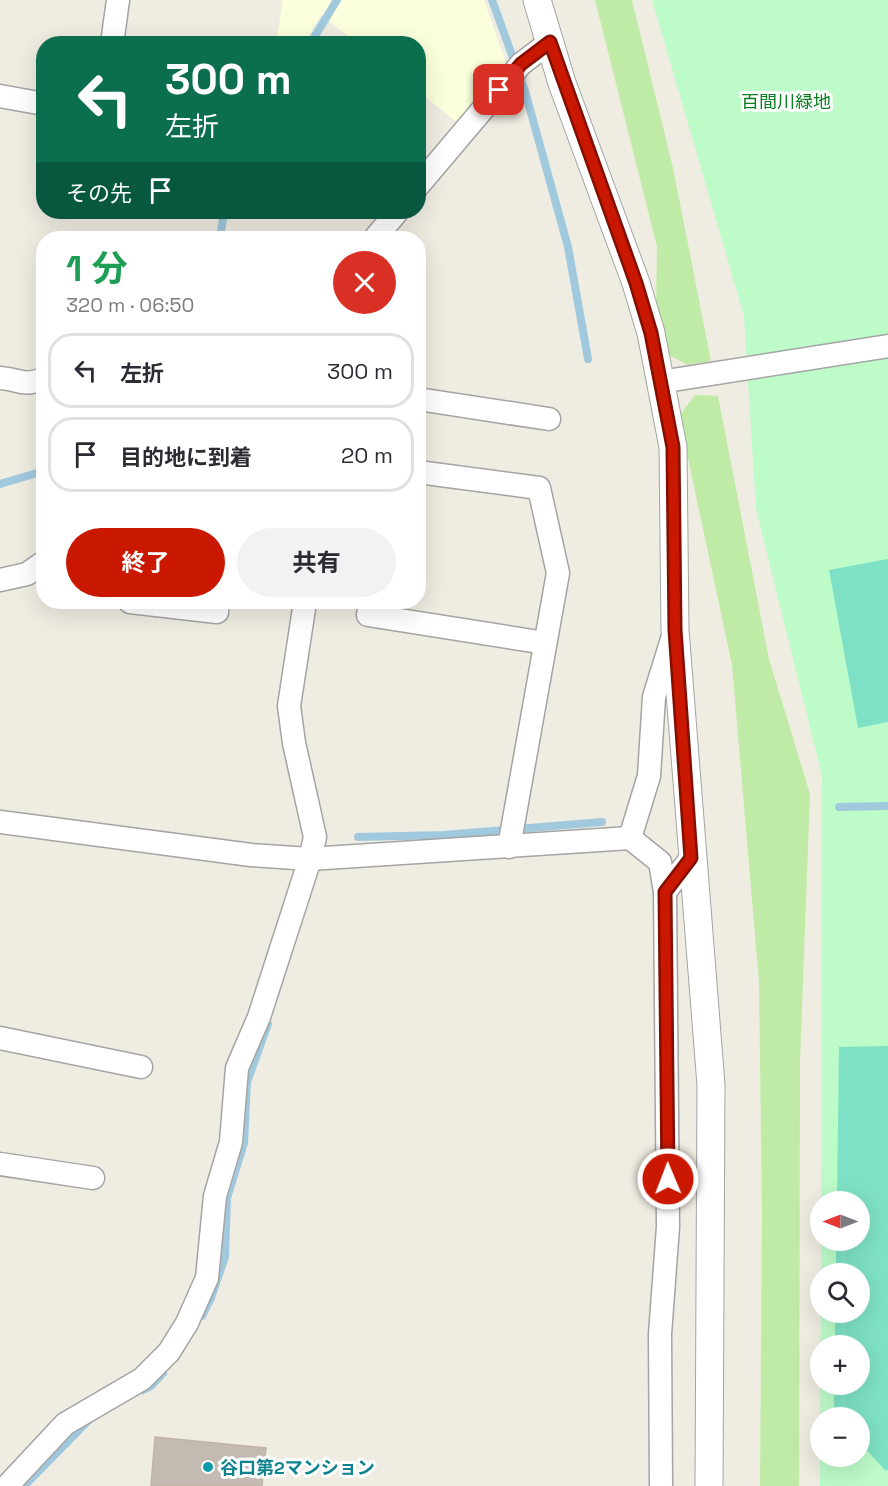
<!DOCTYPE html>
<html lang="ja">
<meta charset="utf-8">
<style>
:root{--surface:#fff;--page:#f2f2f3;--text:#2b2b33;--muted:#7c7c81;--line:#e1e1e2;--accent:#ca1700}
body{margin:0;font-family:"Space Grotesk","Noto Sans JP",sans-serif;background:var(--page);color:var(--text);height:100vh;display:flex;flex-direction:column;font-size:22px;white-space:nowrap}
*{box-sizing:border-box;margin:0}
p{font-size:20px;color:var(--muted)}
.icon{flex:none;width:33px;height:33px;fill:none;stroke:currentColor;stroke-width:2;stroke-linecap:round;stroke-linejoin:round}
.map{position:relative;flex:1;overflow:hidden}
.side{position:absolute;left:36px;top:231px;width:390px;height:378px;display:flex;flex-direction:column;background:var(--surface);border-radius:24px;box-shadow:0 6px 24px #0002}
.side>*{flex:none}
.guide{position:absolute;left:36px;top:36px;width:390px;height:183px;border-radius:24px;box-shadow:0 6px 24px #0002;background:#0b6e4f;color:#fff;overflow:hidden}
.needle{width:39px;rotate:270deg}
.tools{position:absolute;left:810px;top:1191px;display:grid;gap:12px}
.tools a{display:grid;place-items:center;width:60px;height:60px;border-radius:50%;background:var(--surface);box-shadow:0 6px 24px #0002;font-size:30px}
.pin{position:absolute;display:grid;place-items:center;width:51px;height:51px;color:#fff;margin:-26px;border-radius:12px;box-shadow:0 3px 9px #0006}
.me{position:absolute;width:66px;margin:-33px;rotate:359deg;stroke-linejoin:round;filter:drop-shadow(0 0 4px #0008)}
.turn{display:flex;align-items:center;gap:21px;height:126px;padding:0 30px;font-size:27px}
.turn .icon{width:78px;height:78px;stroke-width:2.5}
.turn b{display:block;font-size:42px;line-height:51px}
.then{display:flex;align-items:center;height:57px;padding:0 30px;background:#0003;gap:12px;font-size:22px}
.round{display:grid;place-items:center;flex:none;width:63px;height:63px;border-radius:32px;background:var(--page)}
.overview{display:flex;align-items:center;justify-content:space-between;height:102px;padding:0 30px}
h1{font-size:36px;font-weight:700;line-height:45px;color:#1e9e55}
.button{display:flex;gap:12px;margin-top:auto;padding:12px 30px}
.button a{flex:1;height:69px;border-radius:36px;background:var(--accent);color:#fff;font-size:24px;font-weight:700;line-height:69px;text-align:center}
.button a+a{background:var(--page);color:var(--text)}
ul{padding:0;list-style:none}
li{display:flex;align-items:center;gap:18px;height:75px;margin:0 12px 9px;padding:0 18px;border:3px solid var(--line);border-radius:24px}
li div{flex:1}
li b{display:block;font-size:22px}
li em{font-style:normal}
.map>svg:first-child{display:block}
.education{fill:#fbffdb}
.grass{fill:#c0eba6}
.park{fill:#bdfbc9;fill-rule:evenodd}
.pitch{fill:#7ee1c5}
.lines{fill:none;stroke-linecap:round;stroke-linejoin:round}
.stream{stroke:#a1c9de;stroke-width:8}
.building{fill:#c3bbb2;stroke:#c1b4a4;stroke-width:1.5}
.minor-casing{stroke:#a4a4a4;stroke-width:25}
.tertiary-casing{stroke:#a4a4a4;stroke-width:29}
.minor{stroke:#fff;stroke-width:22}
.tertiary{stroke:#fff;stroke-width:27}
.route-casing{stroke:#830f00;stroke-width:15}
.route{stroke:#ca1700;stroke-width:10}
.culture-dot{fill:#0f9aa8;stroke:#fff;stroke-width:2}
.labels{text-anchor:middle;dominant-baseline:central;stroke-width:6;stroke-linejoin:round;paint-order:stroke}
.park-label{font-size:18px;fill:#087e1f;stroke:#fff}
.culture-label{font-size:18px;font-weight:bold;fill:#0d838f;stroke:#fff;text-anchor:start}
</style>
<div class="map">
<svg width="888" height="1486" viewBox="0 0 888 1486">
<rect width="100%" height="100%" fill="#efece2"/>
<path class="education" d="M283 0H484L507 66 458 123 419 92 418 44 357 43 321 15 304 43 276 44Z"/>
<g class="grass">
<path d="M595 0H632L673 168 711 361 688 365 667 354 656 312 657 247Z"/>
<path d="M695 395 718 396 769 659 810 794 800 1061 799 1486H760L762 1212 759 982 732 665 679 416Z"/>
</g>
<path class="park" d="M652 0H888V1486H820L821 1241 860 1240V1202L821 1201 822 776 756 509 744 316ZM820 1274H860V1312H820ZM820 1346H860V1384H820ZM820 1418H860V1456H820Z"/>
<g class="pitch">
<path d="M888 559V722L858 728 829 570Z"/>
<path d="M888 1046V1470H885L860 1443V1418L834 1416V1385L860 1384V1346L835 1345V1313L860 1312V1274L836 1273V1241L860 1240V1202L837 1201 839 1047Z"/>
</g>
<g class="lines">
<g class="stream">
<path d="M492 0 525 91 568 247 588 359"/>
<path d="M310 44 337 0"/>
<path d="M220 238 224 212"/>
<path d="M0 484 44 471"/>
<path d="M839 807 888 806"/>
<path d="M358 837 444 835 602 822"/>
<path d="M202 1316 211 1298 225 1257 227 1198 244 1143 247 1082 268 1024"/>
<path d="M143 1390 151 1386 163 1373"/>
<path d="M24 1486 88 1421"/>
</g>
</g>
<path class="building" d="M155 1437 266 1448 262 1486H151Z"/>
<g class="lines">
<defs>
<g id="minor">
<path d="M112 44 118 0"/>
<path d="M0 96 44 104"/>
<path d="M418 186 521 64 550 42"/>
<path d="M375 238 397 212"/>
<path d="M0 378C20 379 20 387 44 379"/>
<path d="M660 382 888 346"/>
<path d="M418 399 549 419"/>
<path d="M418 472 539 488 558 573 509 847"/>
<path d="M0 580 27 574 44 562"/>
<path d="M130 602 217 612 218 602"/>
<path d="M370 602 368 615 545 643"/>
<path d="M0 822 251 855 310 859 630 838"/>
<path d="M665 892 660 862 630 838 649 776 654 697 673 636"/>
<path d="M0 1038 141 1067"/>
<path d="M0 1164 93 1178"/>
<path d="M7 1486 65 1424 142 1379 169 1352 187 1323 207 1278 215 1196 231 1142 237 1068 259 1017 310 859 315 837 294 743 289 706 305 602"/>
<path d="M661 1486 660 1334 668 1227 665 892 691 858"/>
</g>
<path id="tertiary" d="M537 0 562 83 636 283 651 333 673 447 675 630 711 1085 709 1486"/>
</defs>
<use href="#minor" class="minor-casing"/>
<use href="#tertiary" class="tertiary-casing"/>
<use href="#minor" class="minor"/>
<use href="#tertiary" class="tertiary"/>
</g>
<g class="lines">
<defs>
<path id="route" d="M499 90 521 64 550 42 636 283 651 333 673 447 675 630 691 858 665 892 668 1179"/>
</defs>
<use href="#route" class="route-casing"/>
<use href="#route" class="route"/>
</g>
<circle class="culture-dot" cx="208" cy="1467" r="6"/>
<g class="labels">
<g class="park-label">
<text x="786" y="101">百間川緑地</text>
</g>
<g class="culture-label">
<text x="220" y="1467">谷口第2マンション</text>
</g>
</g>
</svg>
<div class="tools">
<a><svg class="needle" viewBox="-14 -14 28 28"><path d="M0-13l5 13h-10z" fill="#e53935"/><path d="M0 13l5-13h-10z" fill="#7c7c81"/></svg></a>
<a><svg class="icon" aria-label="search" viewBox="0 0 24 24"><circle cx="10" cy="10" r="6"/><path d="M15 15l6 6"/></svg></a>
<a>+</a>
<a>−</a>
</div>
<div class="pin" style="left:499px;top:90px;background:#d93025"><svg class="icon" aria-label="arrive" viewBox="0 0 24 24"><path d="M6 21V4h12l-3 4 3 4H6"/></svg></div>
<svg class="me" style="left:668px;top:1179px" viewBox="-20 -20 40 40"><circle r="17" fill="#ca1700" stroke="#fff" stroke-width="3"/><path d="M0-11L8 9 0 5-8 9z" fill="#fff"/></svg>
<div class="guide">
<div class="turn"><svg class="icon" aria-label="left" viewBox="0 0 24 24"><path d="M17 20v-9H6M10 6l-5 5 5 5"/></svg><div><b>300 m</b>左折</div></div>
<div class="then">その先<svg class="icon" aria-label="arrive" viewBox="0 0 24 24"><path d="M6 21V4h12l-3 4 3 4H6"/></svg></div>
</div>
<section class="side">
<div class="overview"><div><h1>1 分</h1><p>320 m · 06:50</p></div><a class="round" style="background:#d93025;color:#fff"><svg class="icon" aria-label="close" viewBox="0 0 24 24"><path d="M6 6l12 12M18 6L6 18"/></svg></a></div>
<ul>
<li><svg class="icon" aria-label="left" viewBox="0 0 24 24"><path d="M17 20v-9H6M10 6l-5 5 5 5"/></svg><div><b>左折</b></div><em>300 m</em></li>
<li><svg class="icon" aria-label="arrive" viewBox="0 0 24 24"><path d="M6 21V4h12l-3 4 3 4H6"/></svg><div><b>目的地に到着</b></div><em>20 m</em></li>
</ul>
<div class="button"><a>終了</a><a>共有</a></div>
</section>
</div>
